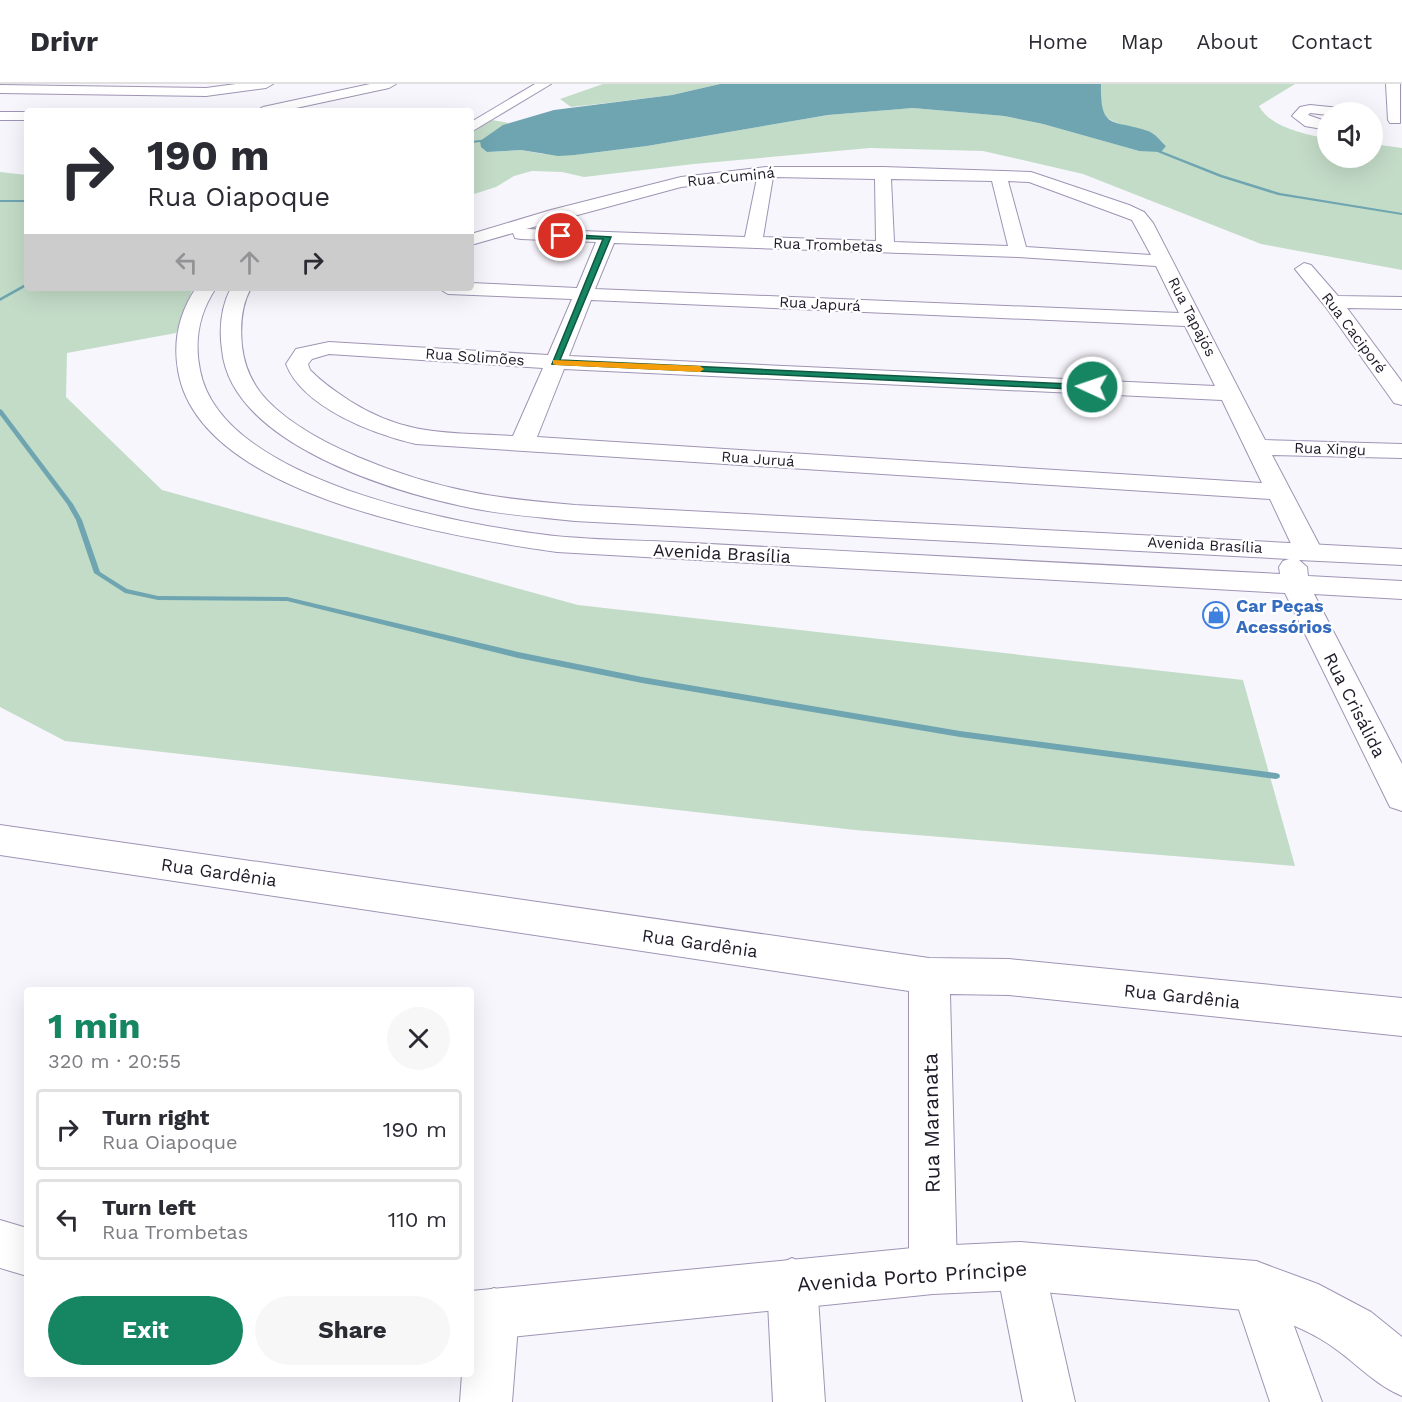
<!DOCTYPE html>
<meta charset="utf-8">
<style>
:root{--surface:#fff;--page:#f7f7f7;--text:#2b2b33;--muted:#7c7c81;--line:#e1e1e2;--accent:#168562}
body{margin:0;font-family:"Work Sans",sans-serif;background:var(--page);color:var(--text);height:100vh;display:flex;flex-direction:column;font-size:22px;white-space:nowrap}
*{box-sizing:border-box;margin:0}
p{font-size:20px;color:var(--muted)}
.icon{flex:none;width:33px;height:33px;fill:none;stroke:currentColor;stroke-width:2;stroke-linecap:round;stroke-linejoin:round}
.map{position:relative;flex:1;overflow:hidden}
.sheet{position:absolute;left:24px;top:903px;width:450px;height:390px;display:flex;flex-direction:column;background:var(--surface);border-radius:6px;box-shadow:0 6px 24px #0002}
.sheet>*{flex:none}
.top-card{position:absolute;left:24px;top:24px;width:450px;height:183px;border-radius:6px;box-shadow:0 6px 24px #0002;background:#fff;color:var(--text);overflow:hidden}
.buttons{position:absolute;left:1317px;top:18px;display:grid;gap:12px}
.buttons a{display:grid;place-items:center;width:66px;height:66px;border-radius:50%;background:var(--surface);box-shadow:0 6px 24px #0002;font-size:30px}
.pin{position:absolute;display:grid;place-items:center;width:51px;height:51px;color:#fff;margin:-26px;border:3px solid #fff;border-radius:50%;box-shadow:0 2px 6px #0007}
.me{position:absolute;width:66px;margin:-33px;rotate:273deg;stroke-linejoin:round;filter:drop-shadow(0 0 4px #0008)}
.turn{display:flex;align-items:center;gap:21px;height:126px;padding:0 24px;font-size:27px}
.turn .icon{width:78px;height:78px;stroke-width:2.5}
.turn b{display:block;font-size:42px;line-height:51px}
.lanes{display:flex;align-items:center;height:57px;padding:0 24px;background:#0003;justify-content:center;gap:30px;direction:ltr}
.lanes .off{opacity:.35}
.round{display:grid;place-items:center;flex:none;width:63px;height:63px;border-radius:32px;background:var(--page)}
.summary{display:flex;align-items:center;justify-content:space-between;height:102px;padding:0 24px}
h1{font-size:36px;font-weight:700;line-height:45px;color:var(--accent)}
.cta{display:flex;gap:12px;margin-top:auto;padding:12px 24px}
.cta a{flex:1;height:69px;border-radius:36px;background:var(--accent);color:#fff;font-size:24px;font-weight:700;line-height:69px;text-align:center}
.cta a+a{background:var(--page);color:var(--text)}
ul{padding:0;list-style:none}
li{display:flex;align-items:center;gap:18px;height:81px;margin:0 12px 9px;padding:0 12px;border:3px solid var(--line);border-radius:6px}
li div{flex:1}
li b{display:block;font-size:22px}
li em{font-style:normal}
header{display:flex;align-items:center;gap:36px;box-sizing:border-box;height:84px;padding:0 30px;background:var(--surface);border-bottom:2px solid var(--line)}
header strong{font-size:28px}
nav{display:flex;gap:33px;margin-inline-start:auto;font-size:21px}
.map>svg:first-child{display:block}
.green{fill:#c3dcc8}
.water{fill:#6ea5b0}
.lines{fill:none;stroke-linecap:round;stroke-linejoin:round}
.stream{fill:#6ea5b0;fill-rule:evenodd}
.minor-casing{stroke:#9f94b4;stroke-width:2}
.tertiary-casing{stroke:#9f94b4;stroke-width:2}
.minor{fill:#fff;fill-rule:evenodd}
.tertiary{fill:#fff;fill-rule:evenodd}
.route{fill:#168562;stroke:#0e5640;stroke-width:1.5}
.slow{fill:#f59e0b}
.labels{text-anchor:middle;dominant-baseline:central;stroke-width:4.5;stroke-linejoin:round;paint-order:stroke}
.far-street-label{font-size:15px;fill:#201b28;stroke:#fff}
.street-label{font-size:18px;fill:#201b28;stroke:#fff}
.shop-label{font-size:18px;font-weight:bold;fill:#366cbe;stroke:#fff;text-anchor:start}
.near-street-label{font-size:21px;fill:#201b28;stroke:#fff}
</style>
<header>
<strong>Drivr</strong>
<nav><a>Home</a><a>Map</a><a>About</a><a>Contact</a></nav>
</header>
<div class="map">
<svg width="1402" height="1318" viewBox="0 0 1402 1318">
<rect width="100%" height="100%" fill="#f8f6fd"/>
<g class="green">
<path d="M603 0H720L672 11 607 19 571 23 560 15Z"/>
<path d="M1101 0H1295L1259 22C1270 43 1306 51 1327 54L1328 74H1372L1373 60 1402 64V186L1261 160 1083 90 983 67 870 64 694 80 584 93 562 88 532 87 514 92 496 103 471 111V49L492 36 509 39 480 57 487 68 521 66 543 70 575 71 647 62 828 31 913 24 1004 32 1043 40 1139 67 1166 62 1151 48 1123 42 1107 34 1101 25Z"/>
<path d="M0 88 27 91V204H193L176 249 67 269 66 313 162 406 578 521 1243 596 1295 782 855 746 65 657 0 623Z"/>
</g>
<path class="water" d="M720 0H1101C1100 47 1113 35 1148 47 1155 49 1161 58 1166 62L1161 68 1139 67 1043 40 1004 32 913 24 828 31 647 62 575 71 558 72 521 66 487 68 481 63 480 57 503 41 554 26 672 11Z"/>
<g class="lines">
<g class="stream">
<path d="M491 55 490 57 471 59V57Z"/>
<path d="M1151 63 1222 91 1280 109 1402 129V131L1278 111 1220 93 1150 65Z"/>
<rect x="0" y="116" width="27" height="2"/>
<path d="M27 199V202L0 217V214Z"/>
<path d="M0 325 2 326 73 420 82 436 100 488 127 505 158 512 287 513 518 568 642 593 960 647 1276 689 1279 690 1280 692 1279 694 1276 695 960 653 642 599 518 574 287 517 158 516 125 509 94 489 76 436 67 420 0 331Z"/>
</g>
<defs>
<g id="minor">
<path d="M236 0H273L266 4 206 12 0 9V1L206 4Z"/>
<path d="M370 0H396L389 4 282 27H256L263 23Z"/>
<path d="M1386 0H1400V39H1390L1388 36Z"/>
<path d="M1310 21 1340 24 1347 28H1328V31L1310 29 1308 31 1328 38V46L1305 42 1292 32 1300 23Z"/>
<rect x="0" y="28" width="27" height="8"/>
<path d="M766 83H883L1031 88 1129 121 1144 128 1153 139 1265 356 1402 360V374L1272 371 1322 466 1318 472 1308 474 1298 472 1294 466 1270 415 416 360C374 350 303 324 286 280L296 265 329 258 548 271 572 215 448 210 438 204H471V199L577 204 596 158 521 155 515 154 513 149 471 161V150L551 126 681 93ZM773 93 875 95 876 157 763 153ZM757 94 745 153 526 145 681 103ZM891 95 992 97 1008 162 894 158ZM1008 97 1029 98 1132 136 1151 171 1026 163ZM614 159 1018 173 1156 182 1179 229 595 205ZM591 216 1185 242 1215 302 569 272ZM329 270 543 284 513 352C449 348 407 353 350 317 336 308 322 298 310 286L308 280 312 275ZM564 285 1222 316 1262 399 537 353Z"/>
<path d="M1304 179 1311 181 1338 212 1402 213V225L1347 224 1402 298V321L1394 319 1325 222 1295 185Z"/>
<path d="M0 741 929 874 1009 875 1402 914V952L1009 911 950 910 957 1186 950 1203 933 1210 916 1203 909 1186V907L0 771Z"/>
<path d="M1020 1158 1037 1165 1044 1182 1075 1318H1023L996 1182 1003 1165Z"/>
<path d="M792 1174 809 1182 817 1199 825 1318H773L767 1199 775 1182Z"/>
<path d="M1256 1177 1273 1185 1322 1318H1270L1231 1202 1239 1185Z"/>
<path d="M494 1204 512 1211 519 1229 512 1318H460L462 1290H471V1224L476 1211Z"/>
</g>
<g id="tertiary">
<path d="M535 0H551L471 48V38Z"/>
<path d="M196 204H216C199 229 194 257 200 286 221 398 460 441 555 452 594 456 633 456 672 458 747 462 823 466 899 470 1026 477 1153 484 1280 490L1279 483 1283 477 1289 475 575 437C540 433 505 431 471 424 393 408 231 360 222 266 219 245 221 223 231 204H251C241 222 240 242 242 262 244 279 249 293 260 308 300 359 409 396 471 408 505 415 540 418 575 421L1402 465V481L1299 476 1307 483 1308 492 1402 497V515L1314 510 1402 680V727L1390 723 1285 509 557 468C454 453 198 413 178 286 173 257 179 229 196 204Z"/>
<path d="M0 1136 27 1144V1192L0 1184Z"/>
<path d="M1020 1158 1256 1177 1318 1200 1371 1228 1402 1253V1312C1376 1301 1359 1282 1337 1266 1314 1248 1283 1237 1256 1227L1020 1206 933 1210 471 1257V1207L933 1162Z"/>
</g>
</defs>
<use href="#minor" class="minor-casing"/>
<use href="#tertiary" class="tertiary-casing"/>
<use href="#minor" class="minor"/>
<use href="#tertiary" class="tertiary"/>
</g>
<path class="route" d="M559 150 611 153 560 276 1092 301 1096 303 1092 306 552 280 603 155 561 154Z"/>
<path class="slow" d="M553 276 700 282 704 285 700 288 556 281 553 280Z"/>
<defs>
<symbol id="shop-ring" viewBox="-11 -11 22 22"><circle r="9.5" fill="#fff" stroke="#3f7fe0" stroke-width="1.5"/><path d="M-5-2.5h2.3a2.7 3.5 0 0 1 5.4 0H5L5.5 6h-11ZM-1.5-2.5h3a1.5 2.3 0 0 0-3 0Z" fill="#3f7fe0"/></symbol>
</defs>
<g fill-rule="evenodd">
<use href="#shop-ring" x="1201" y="516" width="30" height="30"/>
</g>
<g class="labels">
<g class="far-street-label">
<text transform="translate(731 93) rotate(-6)">Rua Cuminá</text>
<text transform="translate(828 161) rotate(2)">Rua Trombetas</text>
<text transform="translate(820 220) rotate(3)">Rua Japurá</text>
<text transform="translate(1192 233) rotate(63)">Rua Tapajós</text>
<text transform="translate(1354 249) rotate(53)">Rua Caciporé</text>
<text transform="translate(475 273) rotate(4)">Rua Solimões</text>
<text transform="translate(1330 365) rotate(2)">Rua Xingu</text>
<text transform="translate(758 375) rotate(4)">Rua Juruá</text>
<text transform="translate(1205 461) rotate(3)">Avenida Brasília</text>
</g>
<g class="street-label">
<text transform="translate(722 469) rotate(3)">Avenida Brasília</text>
<text transform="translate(1355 621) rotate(63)">Rua Crisálida</text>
<text transform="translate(219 788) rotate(8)">Rua Gardênia</text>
<text transform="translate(700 859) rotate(8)">Rua Gardênia</text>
<text transform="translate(1182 912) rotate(6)">Rua Gardênia</text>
</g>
<g class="shop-label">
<text x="1236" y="521">Car Peças<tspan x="1236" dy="21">Acessórios</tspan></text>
</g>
<g class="near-street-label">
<text transform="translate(931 1039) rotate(-91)">Rua Maranata</text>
<text transform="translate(912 1192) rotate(-4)">Avenida Porto Príncipe</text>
</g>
</g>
</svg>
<div class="buttons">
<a><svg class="icon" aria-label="sound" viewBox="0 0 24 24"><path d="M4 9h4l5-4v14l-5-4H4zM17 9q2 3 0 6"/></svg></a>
</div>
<div class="pin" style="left:561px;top:152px;background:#d93025"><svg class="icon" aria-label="arrive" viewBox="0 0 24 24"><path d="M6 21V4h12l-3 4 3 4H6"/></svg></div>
<svg class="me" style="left:1092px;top:303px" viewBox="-20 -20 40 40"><circle r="17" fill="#168562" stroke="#fff" stroke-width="3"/><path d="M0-11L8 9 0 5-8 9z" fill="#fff"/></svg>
<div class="top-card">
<div class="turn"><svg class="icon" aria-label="right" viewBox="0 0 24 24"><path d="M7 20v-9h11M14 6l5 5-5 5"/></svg><div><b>190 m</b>Rua Oiapoque</div></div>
<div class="lanes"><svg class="icon off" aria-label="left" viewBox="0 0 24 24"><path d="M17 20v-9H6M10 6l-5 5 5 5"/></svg><svg class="icon off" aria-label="ahead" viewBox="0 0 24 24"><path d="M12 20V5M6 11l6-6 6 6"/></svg><svg class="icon" aria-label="right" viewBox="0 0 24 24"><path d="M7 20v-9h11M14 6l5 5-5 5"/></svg></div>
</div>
<section class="sheet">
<div class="summary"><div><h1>1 min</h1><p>320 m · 20:55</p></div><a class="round"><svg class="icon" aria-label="close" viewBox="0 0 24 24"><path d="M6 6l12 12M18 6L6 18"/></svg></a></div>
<ul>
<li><svg class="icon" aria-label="right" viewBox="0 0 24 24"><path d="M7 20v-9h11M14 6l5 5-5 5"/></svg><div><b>Turn right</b><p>Rua Oiapoque</p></div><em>190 m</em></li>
<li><svg class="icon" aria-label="left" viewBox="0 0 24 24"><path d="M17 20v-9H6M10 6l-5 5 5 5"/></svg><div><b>Turn left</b><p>Rua Trombetas</p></div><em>110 m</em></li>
</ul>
<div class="cta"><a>Exit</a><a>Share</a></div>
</section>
</div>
